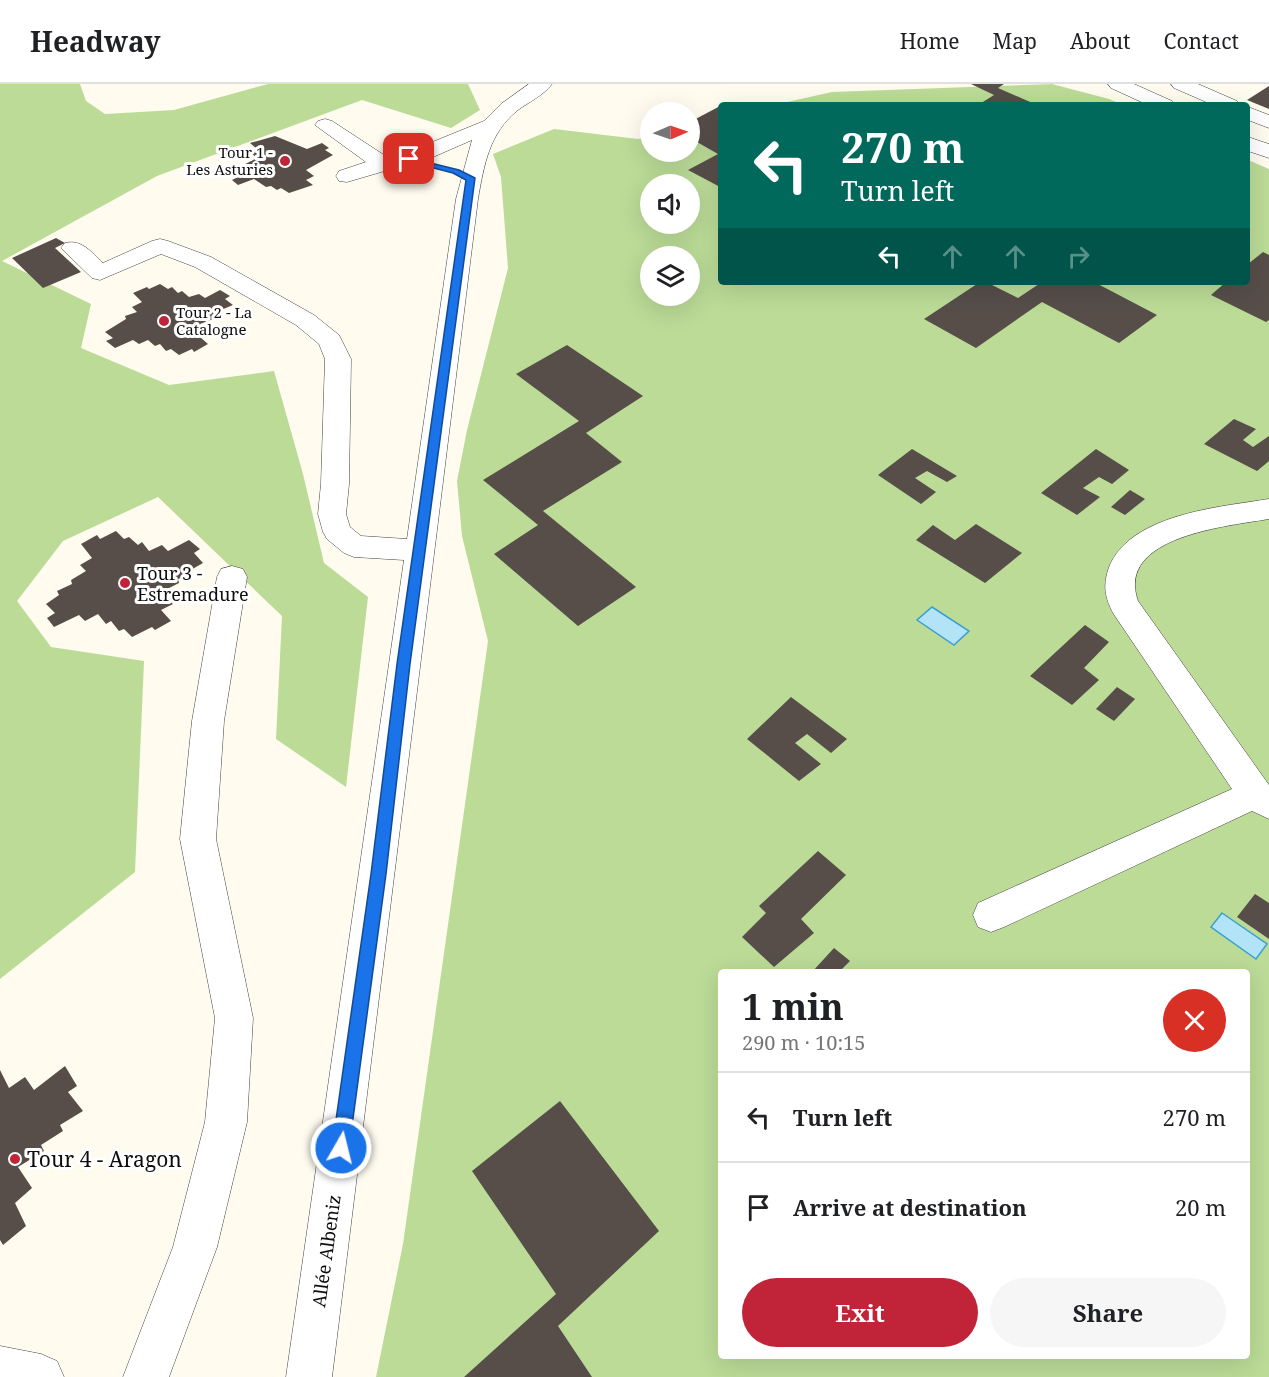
<!DOCTYPE html>
<meta charset="utf-8">
<style>
:root{--surface:#fff;--page:#f6f6f6;--text:#202124;--muted:#757577;--line:#e0e0e0;--accent:#c12438}
body{margin:0;font-family:"Noto Serif",serif;background:var(--page);color:var(--text);height:100vh;display:flex;flex-direction:column;font-size:22px;white-space:nowrap}
*{box-sizing:border-box;margin:0}
p{font-size:20px;color:var(--muted)}
.icon{flex:none;width:33px;height:33px;fill:none;stroke:currentColor;stroke-width:2;stroke-linecap:round;stroke-linejoin:round}
.map{position:relative;flex:1;overflow:hidden}
.side{position:absolute;left:718px;top:885px;width:532px;height:390px;display:flex;flex-direction:column;background:var(--surface);border-radius:6px;box-shadow:0 6px 24px #0002}
.side>*{flex:none}
.banner{position:absolute;left:718px;top:18px;width:532px;height:183px;border-radius:6px;box-shadow:0 6px 24px #0002;background:#00695c;color:#fff;overflow:hidden}
.needle{width:39px;rotate:88deg}
.fabs{position:absolute;left:640px;top:18px;display:grid;gap:12px}
.fabs a{display:grid;place-items:center;width:60px;height:60px;border-radius:50%;background:var(--surface);box-shadow:0 6px 24px #0002;font-size:30px}
.pin{position:absolute;display:grid;place-items:center;width:51px;height:51px;color:#fff;margin:-26px;border-radius:12px;box-shadow:0 3px 9px #0006}
.me{position:absolute;width:66px;margin:-33px;rotate:8deg;stroke-linejoin:round;filter:drop-shadow(0 0 4px #0008)}
.turn{display:flex;align-items:center;gap:21px;height:126px;padding:0 24px;font-size:27px}
.turn .icon{width:78px;height:78px;stroke-width:2.5}
.turn b{display:block;font-size:42px;line-height:51px}
.lanes{display:flex;align-items:center;height:57px;padding:0 24px;background:#0003;justify-content:center;gap:30px;direction:ltr}
.lanes .off{opacity:.35}
.round{display:grid;place-items:center;flex:none;width:63px;height:63px;border-radius:32px;background:var(--page)}
.overview{display:flex;align-items:center;justify-content:space-between;height:102px;padding:0 24px}
h1{font-size:36px;font-weight:700;line-height:45px}
.button{display:flex;gap:12px;margin-top:auto;padding:12px 24px}
.button a{flex:1;height:69px;border-radius:36px;background:var(--accent);color:#fff;font-size:24px;font-weight:700;line-height:69px;text-align:center}
.button a+a{background:var(--page);color:var(--text)}
ul{padding:0;list-style:none}
li{display:flex;align-items:center;gap:18px;height:90px;padding:0 24px;border-top:2px solid var(--line)}
li div{flex:1}
li b{display:block;font-size:22px}
li em{font-style:normal}
header{display:flex;align-items:center;gap:36px;box-sizing:border-box;height:84px;padding:0 30px;background:var(--surface);border-bottom:2px solid var(--line)}
header strong{font-size:28px}
nav{display:flex;gap:33px;margin-inline-start:auto;font-size:21px}
.map>svg:first-child{display:block}
.forest{fill:#bbdb97;fill-rule:evenodd}
.water{fill:#b3e3f7;stroke:#39a0cf;stroke-width:1.5}
.building{fill:#574e4a}
.lines{fill:none;stroke-linecap:round;stroke-linejoin:round}
.minor-casing{stroke:#414141;stroke-width:1}
.minor{fill:#fff;fill-rule:evenodd}
.route{fill:#1a73e8;stroke:#114b97;stroke-width:1.5}
.poi-dot{fill:#c12438;stroke:#fff;stroke-width:2}
.labels{text-anchor:middle;dominant-baseline:central;stroke-width:6;stroke-linejoin:round;paint-order:stroke}
.far-poi-label{font-size:15px;fill:#0e0e0e;stroke:#fff;text-anchor:end}
.poi-label{font-size:18px;fill:#0e0e0e;stroke:#fff;text-anchor:start}
.street-label{font-size:18px;fill:#0e0e0e;stroke:#fff}
.near-poi-label{font-size:21px;fill:#0e0e0e;stroke:#fff;text-anchor:start}
</style>
<header>
<strong>Headway</strong>
<nav><a>Home</a><a>Map</a><a>About</a><a>Contact</a></nav>
</header>
<div class="map">
<svg width="1269" height="1293" viewBox="0 0 1269 1293">
<rect width="100%" height="100%" fill="#fffbef"/>
<g class="forest">
<path d="M0 0H80L86 17 105 30 174 26 268 0H468L480 26 451 44 362 16 157 92 2 177 91 220 81 264 169 301 274 287 303 390 324 479 368 513 346 703 276 655 282 532 158 413 63 457 17 517 51 563 144 577 135 788 0 895Z"/>
<path d="M1052 0 1109 15 1123 21H774L832 8Z"/>
<path d="M721 34 722 198H1248V76L1269 85V1293H376L403 1160 488 557 462 452 457 397 467 346 508 184 501 93 493 70 554 45 638 55 651 52V68H690V42ZM651 100H690V140H651ZM651 172H690V212H651ZM722 888H1248V1272H722Z"/>
</g>
<g class="water">
<path d="M932 523 969 547 954 561 917 536Z"/>
<path d="M1222 829 1267 860 1256 875 1211 843Z"/>
</g>
<g class="building">
<path d="M971 0H1004L998 4 1037 21H978L994 11Z"/>
<path d="M1269 2V25L1247 16Z"/>
<path d="M722 21V104L688 86 718 70 690 54V38Z"/>
<path d="M275 52 307 65 322 59 329 64 325 66 333 71 306 86 314 92 306 96 313 101 289 109 281 104 277 106 271 102 266 103 254 95 238 101 232 96 236 94 228 89 257 74 250 68 257 65 250 59Z"/>
<path d="M56 154 65 159 55 164 81 188 43 204 12 174Z"/>
<path d="M1263 168 1269 171V236L1266 238 1211 211 1226 198H1248V180Z"/>
<path d="M980 198H986L1018 214 1042 198H1094L1157 231 1119 259 1042 218 976 264 924 235Z"/>
<path d="M160 200 168 205 172 203 178 209 182 207 189 213 199 210 205 214 220 206 230 212 225 215 233 221 221 226 223 228 213 235 200 240 209 248 200 253 208 260 194 268 192 265 179 271 171 265 166 267 160 260 155 262 148 256 139 260 133 256 115 264 106 257 113 254 105 248 126 235 125 232 137 228 132 223 142 218 133 209 147 203 149 205Z"/>
<path d="M567 261 643 312 586 349 622 378 543 427 636 503 578 542 494 470 538 441 483 396 579 337 516 290Z"/>
<path d="M1234 335 1256 345 1243 356 1253 363 1269 352V377L1257 387 1204 360Z"/>
<path d="M912 365 957 392 947 398 927 387 915 394 936 408 921 420 878 391Z"/>
<path d="M1096 365 1129 386 1112 400 1099 393 1083 404 1100 413 1077 431 1041 409Z"/>
<path d="M1130 406 1145 415 1125 431 1111 423Z"/>
<path d="M976 440 1022 469 985 499 916 456 933 441 955 456Z"/>
<path d="M116 447 124 455 129 453 138 461 142 458 149 467 162 461 168 467 189 456 200 465 194 469 203 479 189 487 191 490 178 495 179 499 161 508 173 520 161 526 171 537 155 546 152 543 132 553 124 545 119 547 111 537 106 540 98 530 85 537 79 531 54 543 47 534 55 529 46 520 59 511 57 507 72 500 71 496 86 487 80 481 92 474 81 460 97 451 100 455Z"/>
<path d="M1085 541 1109 558 1084 584 1099 596 1072 621 1030 592Z"/>
<path d="M1117 603 1135 615 1114 637 1096 625Z"/>
<path d="M791 613 847 655 831 669 807 650 795 659 821 680 799 697 747 655Z"/>
<path d="M818 767 846 791 801 835 814 849 774 883 742 853 766 829 759 822Z"/>
<path d="M1255 810 1269 819V855L1237 833Z"/>
<path d="M834 864 850 877 839 888H812Z"/>
<path d="M65 982 77 1002 68 1008 83 1027 60 1041 63 1047 41 1061 44 1067 18 1083 32 1104 15 1119 26 1142 3 1161 0 1156V986L9 1004 25 993 34 1006Z"/>
<path d="M560 1017 659 1147 558 1242 592 1293H464L556 1210 472 1087Z"/>
</g>
<g class="lines">
<defs>
<g id="minor">
<path d="M529 0H552C544 11 529 18 518 26 489 49 484 81 478 115L332 1293H286L404 476 354 473 344 469 327 455 323 448 318 430 321 400 325 275 319 260 296 241 195 183 161 170 100 196 92 194 61 164 65 159C82 155 91 168 103 179L152 157 160 155 168 157 211 173 314 231 339 251 351 275 349 400 346 430 350 443 361 452 407 455 456 115 472 56 417 80 388 86 347 98 339 97 336 92 339 87 366 78 315 41 318 37 325 35 332 37 387 73 403 70 484 37 501 20Z"/>
<path d="M1108 0H1134L1172 17 1175 21H1148L1111 4Z"/>
<path d="M1171 0H1198L1237 17 1240 21H1213L1174 4Z"/>
<path d="M1248 23 1269 31V44L1248 36Z"/>
<path d="M1248 53 1269 60V74L1248 67Z"/>
<path d="M1269 415V435C1229 442 1115 452 1138 517L1269 701V735L1252 727 1004 843 991 848 978 843 973 831 978 819 1232 705 1113 529C1105 513 1103 503 1108 486 1127 430 1220 423 1269 415Z"/>
<path d="M232 482 243 485 247 493 224 637 216 755 253 934 247 1038 217 1163 169 1293H123L173 1163 205 1038 215 934 180 755 192 637 217 493 221 485Z"/>
<path d="M0 1262 41 1270 57 1277 64 1293H0Z"/>
</g>
</defs>
<use href="#minor" class="minor-casing"/>
<use href="#minor" class="minor"/>
</g>
<path class="route" d="M406 73 459 86 475 94 410 580 386 790 349 1064 347 1070 341 1073 335 1070 332 1064 371 790 397 580 466 96 453 89 406 77Z"/>
<g class="poi-dot">
<circle cx="285" cy="77" r="6"/>
<circle cx="164" cy="237" r="6"/>
<circle cx="125" cy="499" r="6"/>
<circle cx="15" cy="1075" r="6"/>
</g>
<g class="labels">
<g class="far-poi-label">
<text x="273" y="68">Tour 1 -<tspan x="273" dy="17">Les Asturies</tspan></text>
<text x="176" y="228" text-anchor="start">Tour 2 - La<tspan x="176" dy="17">Catalogne</tspan></text>
</g>
<g class="poi-label">
<text x="137" y="489">Tour 3 -<tspan x="137" dy="21">Estremadure</tspan></text>
</g>
<g class="street-label">
<text transform="translate(326 1167) rotate(-82)">Allée Albeniz</text>
</g>
<g class="near-poi-label">
<text x="27" y="1075">Tour 4 - Aragon</text>
</g>
</g>
</svg>
<div class="fabs">
<a><svg class="needle" viewBox="-14 -14 28 28"><path d="M0-13l5 13h-10z" fill="#e53935"/><path d="M0 13l5-13h-10z" fill="#757577"/></svg></a>
<a><svg class="icon" aria-label="sound" viewBox="0 0 24 24"><path d="M4 9h4l5-4v14l-5-4H4zM17 9q2 3 0 6"/></svg></a>
<a><svg class="icon" aria-label="layers" viewBox="0 0 24 24"><path d="M12 4l9 5-9 5-9-5zM3 14l9 5 9-5"/></svg></a>
</div>
<div class="pin" style="left:409px;top:75px;background:#d93025"><svg class="icon" aria-label="arrive" viewBox="0 0 24 24"><path d="M6 21V4h12l-3 4 3 4H6"/></svg></div>
<svg class="me" style="left:341px;top:1064px" viewBox="-20 -20 40 40"><circle r="17" fill="#1a73e8" stroke="#fff" stroke-width="3"/><path d="M0-11L8 9 0 5-8 9z" fill="#fff"/></svg>
<div class="banner">
<div class="turn"><svg class="icon" aria-label="left" viewBox="0 0 24 24"><path d="M17 20v-9H6M10 6l-5 5 5 5"/></svg><div><b>270 m</b>Turn left</div></div>
<div class="lanes"><svg class="icon" aria-label="left" viewBox="0 0 24 24"><path d="M17 20v-9H6M10 6l-5 5 5 5"/></svg><svg class="icon off" aria-label="ahead" viewBox="0 0 24 24"><path d="M12 20V5M6 11l6-6 6 6"/></svg><svg class="icon off" aria-label="ahead" viewBox="0 0 24 24"><path d="M12 20V5M6 11l6-6 6 6"/></svg><svg class="icon off" aria-label="right" viewBox="0 0 24 24"><path d="M7 20v-9h11M14 6l5 5-5 5"/></svg></div>
</div>
<section class="side">
<div class="overview"><div><h1>1 min</h1><p>290 m · 10:15</p></div><a class="round" style="background:#d93025;color:#fff"><svg class="icon" aria-label="close" viewBox="0 0 24 24"><path d="M6 6l12 12M18 6L6 18"/></svg></a></div>
<ul>
<li><svg class="icon" aria-label="left" viewBox="0 0 24 24"><path d="M17 20v-9H6M10 6l-5 5 5 5"/></svg><div><b>Turn left</b></div><em>270 m</em></li>
<li><svg class="icon" aria-label="arrive" viewBox="0 0 24 24"><path d="M6 21V4h12l-3 4 3 4H6"/></svg><div><b>Arrive at destination</b></div><em>20 m</em></li>
</ul>
<div class="button"><a>Exit</a><a>Share</a></div>
</section>
</div>
